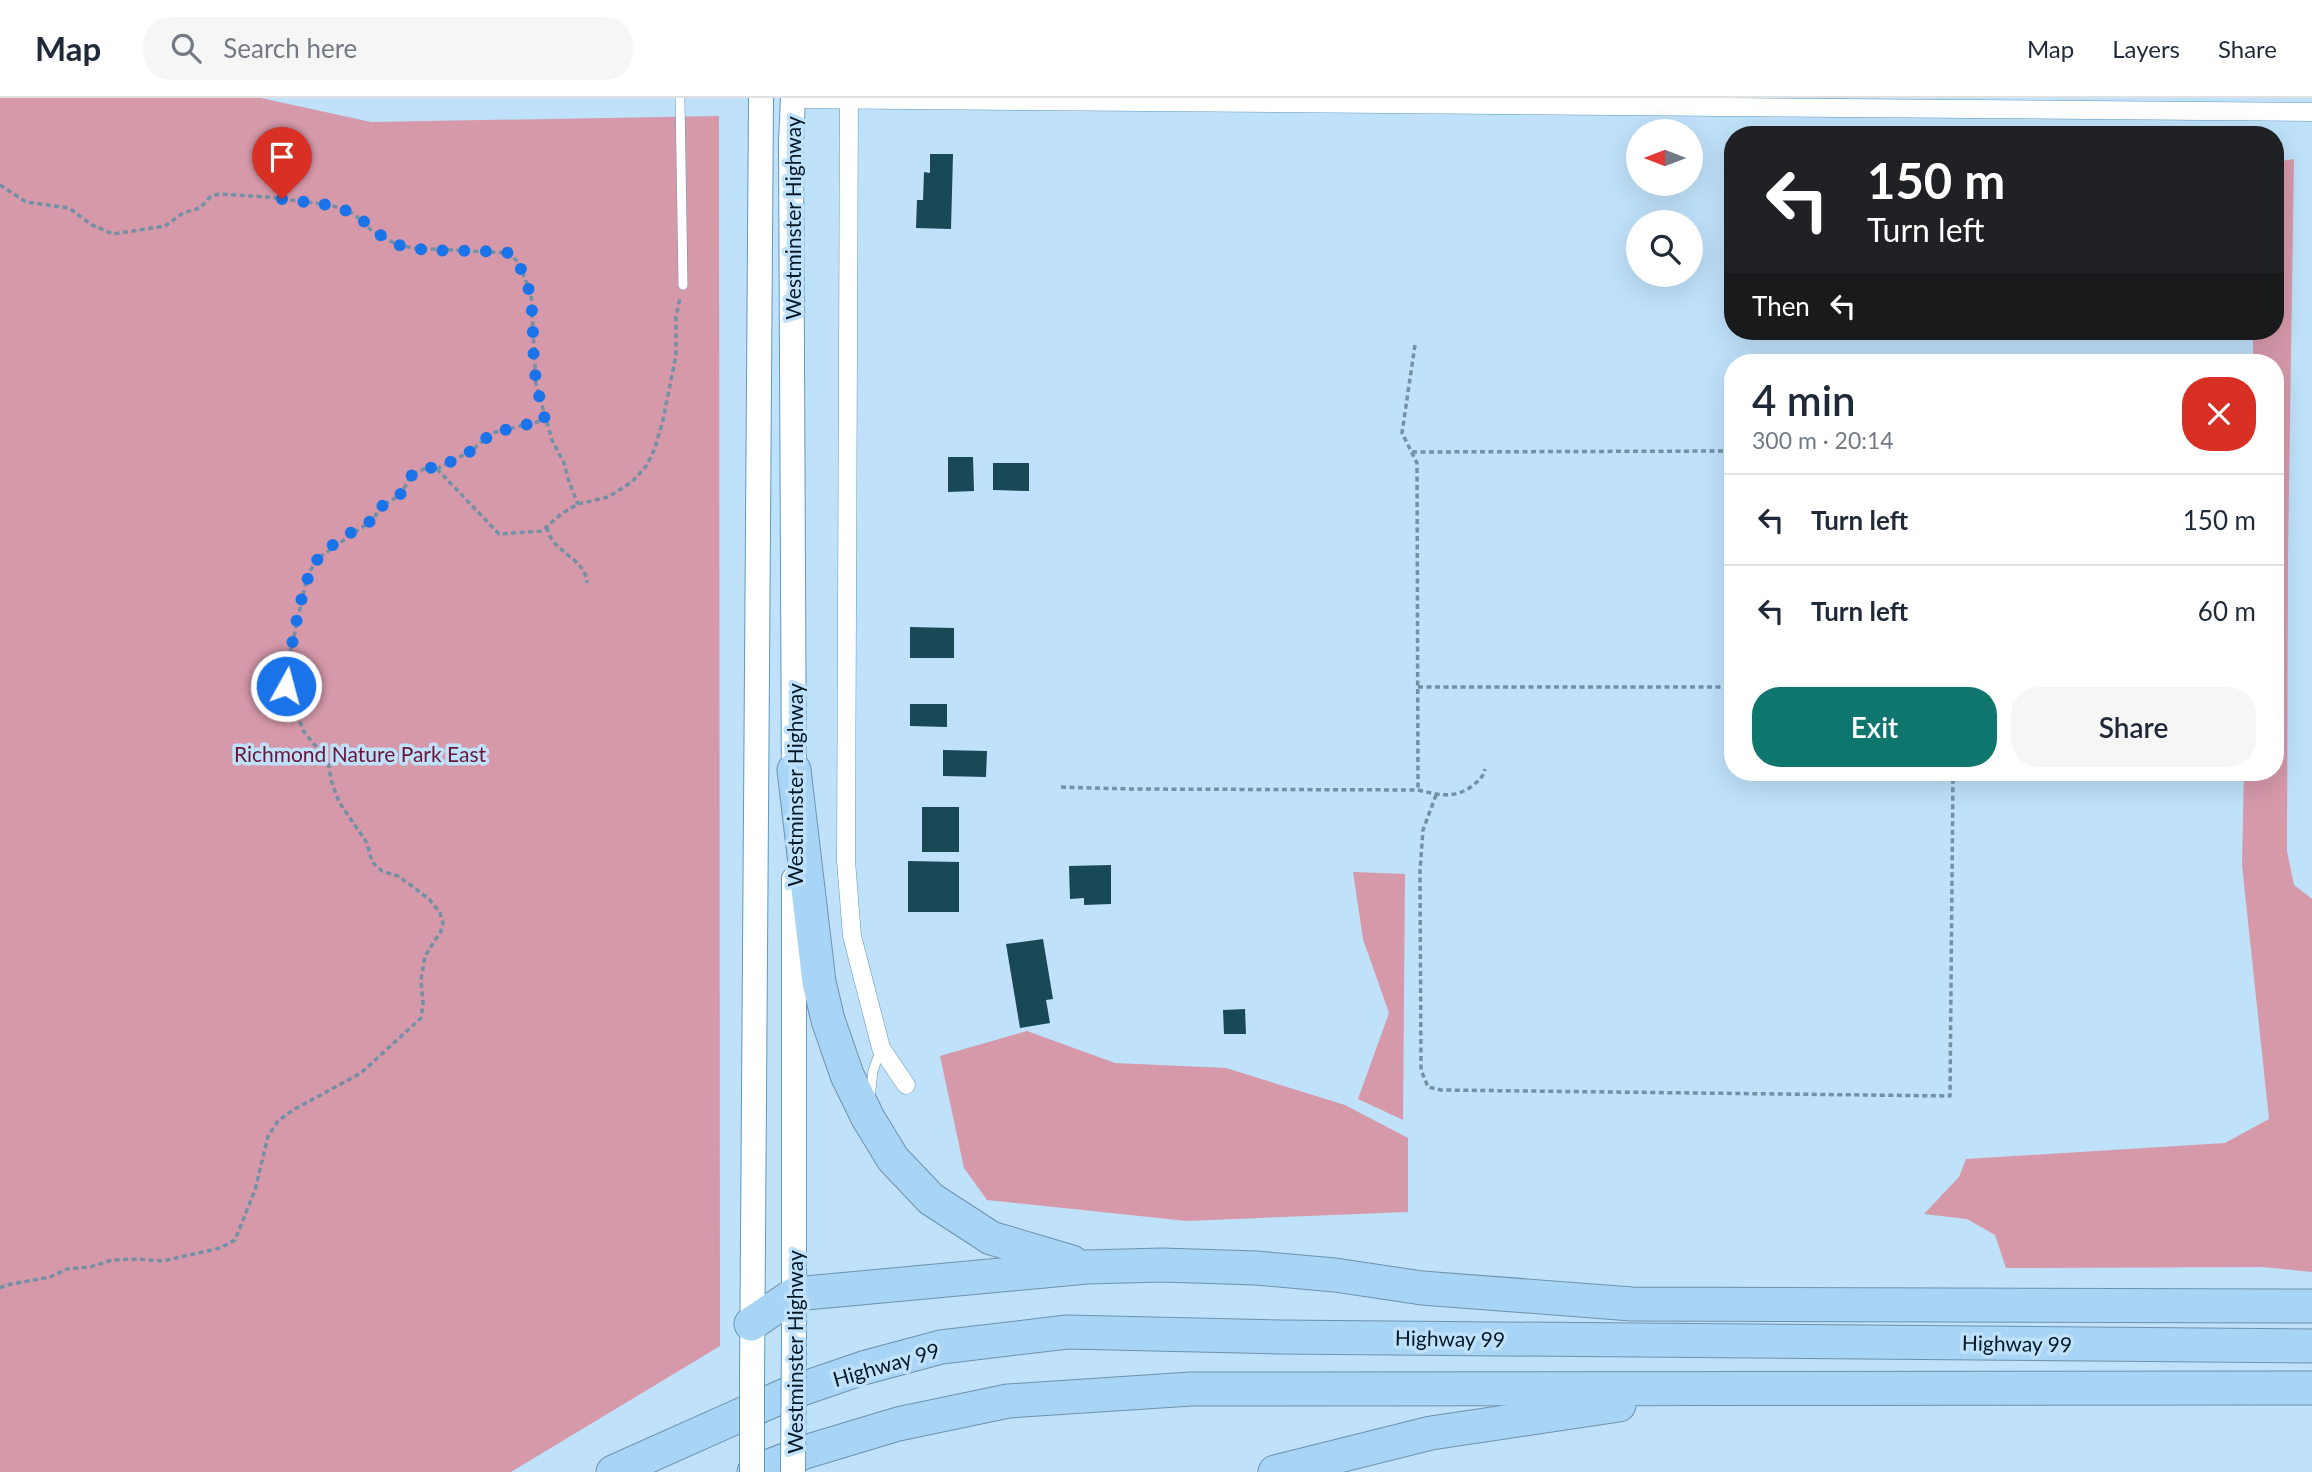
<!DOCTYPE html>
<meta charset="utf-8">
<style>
:root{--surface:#fff;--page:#f6f6f7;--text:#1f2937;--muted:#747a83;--line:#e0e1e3;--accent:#0f766e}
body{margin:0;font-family:Lato,sans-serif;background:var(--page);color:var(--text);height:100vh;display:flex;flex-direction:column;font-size:26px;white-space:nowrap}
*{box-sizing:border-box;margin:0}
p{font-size:23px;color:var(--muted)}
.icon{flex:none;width:38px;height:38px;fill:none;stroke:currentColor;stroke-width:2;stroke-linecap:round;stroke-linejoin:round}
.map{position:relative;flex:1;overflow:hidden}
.sheet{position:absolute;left:1724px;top:256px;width:560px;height:427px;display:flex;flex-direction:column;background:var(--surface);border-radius:28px;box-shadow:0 7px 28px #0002}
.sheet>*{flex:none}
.hud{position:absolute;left:1724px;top:28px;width:560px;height:214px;border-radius:28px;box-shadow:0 7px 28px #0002;background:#202124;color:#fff;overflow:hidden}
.needle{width:46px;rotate:270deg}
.controls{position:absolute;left:1626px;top:21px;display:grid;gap:14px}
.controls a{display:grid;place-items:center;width:77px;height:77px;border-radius:50%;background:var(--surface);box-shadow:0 7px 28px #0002;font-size:35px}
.pin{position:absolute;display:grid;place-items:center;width:60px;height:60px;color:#fff;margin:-72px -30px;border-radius:50% 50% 50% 0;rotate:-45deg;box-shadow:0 0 7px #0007}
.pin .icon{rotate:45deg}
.me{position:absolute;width:77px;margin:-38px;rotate:7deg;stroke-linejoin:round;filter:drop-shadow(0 0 5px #0008)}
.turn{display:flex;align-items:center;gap:24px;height:147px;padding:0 28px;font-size:32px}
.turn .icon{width:91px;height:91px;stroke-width:2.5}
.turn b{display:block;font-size:49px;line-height:60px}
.then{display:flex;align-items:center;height:66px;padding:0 28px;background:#0003;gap:14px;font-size:26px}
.round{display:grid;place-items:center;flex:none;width:74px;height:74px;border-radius:28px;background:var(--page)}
.overview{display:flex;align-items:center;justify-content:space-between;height:119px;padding:0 28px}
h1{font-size:42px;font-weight:600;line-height:52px}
.primary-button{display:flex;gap:14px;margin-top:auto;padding:14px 28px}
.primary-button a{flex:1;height:80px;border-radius:28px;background:var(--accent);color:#fff;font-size:28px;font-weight:600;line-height:80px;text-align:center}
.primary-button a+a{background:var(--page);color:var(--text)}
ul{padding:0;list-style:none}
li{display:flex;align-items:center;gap:21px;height:91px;padding:0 28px;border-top:2px solid var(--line)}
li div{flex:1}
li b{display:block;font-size:26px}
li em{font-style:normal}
header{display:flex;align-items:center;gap:42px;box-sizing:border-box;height:98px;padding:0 35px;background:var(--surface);border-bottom:2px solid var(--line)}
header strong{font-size:33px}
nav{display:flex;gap:38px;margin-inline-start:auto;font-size:24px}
.search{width:490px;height:63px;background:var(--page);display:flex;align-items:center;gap:18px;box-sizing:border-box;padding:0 24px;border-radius:28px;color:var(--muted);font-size:26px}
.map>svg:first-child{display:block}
.green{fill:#d699aa}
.building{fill:#194856}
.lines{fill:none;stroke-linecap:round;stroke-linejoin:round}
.service-casing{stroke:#6199c0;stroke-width:10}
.minor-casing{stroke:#6199c0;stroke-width:19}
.secondary-casing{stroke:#6199c0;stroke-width:26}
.motorway-casing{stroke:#6e92ad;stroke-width:35}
.path{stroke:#7390a5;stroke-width:3.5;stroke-dasharray:5 3.5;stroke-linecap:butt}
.service{stroke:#fff;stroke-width:9}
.minor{stroke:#fff;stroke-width:18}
.secondary{stroke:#fff;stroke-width:24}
.motorway{stroke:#a8d4f5;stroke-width:33}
.secondary-bridge-casing{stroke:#6199c0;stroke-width:26;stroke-linecap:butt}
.secondary-bridge{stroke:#fff;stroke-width:24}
.route{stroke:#1a73e8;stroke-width:12;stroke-dasharray:0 21.6}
.labels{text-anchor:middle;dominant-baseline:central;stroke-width:7;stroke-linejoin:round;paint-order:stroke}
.street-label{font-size:21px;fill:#031827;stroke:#bfe1fa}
.park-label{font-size:21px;fill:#6b1538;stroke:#bfe1fa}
</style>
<header>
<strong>Map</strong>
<div class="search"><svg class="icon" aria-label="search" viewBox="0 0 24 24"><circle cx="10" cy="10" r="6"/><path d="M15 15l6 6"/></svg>Search here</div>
<nav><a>Map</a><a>Layers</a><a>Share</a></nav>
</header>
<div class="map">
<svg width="2312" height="1374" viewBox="0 0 2312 1374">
<rect width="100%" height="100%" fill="#bfe1fa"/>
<g class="green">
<path d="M0 0H261L371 24 719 18 720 1248 511 1374H0Z"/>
<path d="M2294 61 2288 457 2287 753 2294 787 2312 801V1174L2263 1169 2006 1170 1995 1137 1967 1121 1924 1116 1959 1079 1966 1061 2225 1045 2269 1021 2242 767 2244 674H2275V264H2253V233H2275V64Z"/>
<path d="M1770 233H1869V238L1770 237Z"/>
<path d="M1353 774 1405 776 1403 1022 1358 1001 1389 915 1363 841Z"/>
<path d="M1027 933 1115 965 1226 970 1345 1007 1408 1040V1114L1187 1123 987 1102 964 1070 940 958Z"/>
</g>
<g class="building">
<path d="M930 56H953L951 131 916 130 917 102H923L924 74 930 75Z"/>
<path d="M948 359H973L974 393 948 394Z"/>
<path d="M993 365H1029V393L993 392Z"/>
<path d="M910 529 954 530V560H910Z"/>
<path d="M910 606H947V629L910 628Z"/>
<path d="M943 652 987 653 986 679 943 678Z"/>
<rect x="922" y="709" width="37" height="45"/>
<path d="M908 763 959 764V814H908Z"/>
<path d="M1111 767V806L1084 807V800L1070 801 1069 768Z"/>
<path d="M1043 841 1053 901 1046 902 1050 925 1020 930 1006 846Z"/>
<path d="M1245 911 1246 936H1224L1223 912Z"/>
</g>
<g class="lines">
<defs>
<g id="service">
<path d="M680 0 683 187"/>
<path d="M870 1000 873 973 881 950"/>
</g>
<g id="minor">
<path d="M849 0 846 763 852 838 881 950 906 987"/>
<path d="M793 1 2312 14"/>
</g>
<g id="secondary">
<path d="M793 0 791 44 794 689"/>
<path d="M794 1239V781"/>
<path d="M752 1283 761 0"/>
</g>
<g id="motorway">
<path d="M794 672 819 884 828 922 847 977 868 1020 893 1061 931 1101 991 1140 1072 1164"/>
<path d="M751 1226 795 1196 1087 1169 1162 1167 1256 1170 1335 1177 1422 1190 1632 1206 2312 1208"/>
<path d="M613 1374 790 1295 863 1270 941 1249 1067 1234 1281 1239 2312 1248"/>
<path d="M754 1374 805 1354 898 1326 1008 1303 1191 1291 2312 1290"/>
<path d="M1275 1374 1431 1335 1619 1307"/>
</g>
</defs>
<use href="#service" class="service-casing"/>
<use href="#minor" class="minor-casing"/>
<use href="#secondary" class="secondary-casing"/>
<use href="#motorway" class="motorway-casing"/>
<g class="path">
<path d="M0 87 26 104 69 110 92 127 113 136 165 128 183 115 200 110 210 99 219 96 267 99 331 107 354 116 372 133 394 145 412 150 509 155 518 164 531 195 536 286 552 342 564 365 569 384 578 406"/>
<path d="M1415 247 1402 335 1417 365 1418 692"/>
<path d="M1412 354 1732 353"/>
<path d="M437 371 499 436 542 433 561 416 578 406 608 399 632 384 647 367 655 350 663 322 676 257V219L680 200"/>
<path d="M547 429C551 455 585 458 587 485"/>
<path d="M1418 589H1732"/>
<path d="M1061 689 1130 691 1418 692C1438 697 1455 701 1472 688 1478 683 1483 680 1485 671"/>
<path d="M1436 697 1423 732 1420 773 1421 972 1428 989 1441 992 1950 998 1953 674"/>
<path d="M0 1190 6 1187 50 1179 67 1171 90 1169 112 1162 137 1161 163 1163 220 1150 235 1142 255 1092 268 1038 278 1023 293 1012 361 975 421 920 423 906 421 882 425 858 441 833 443 825 440 815 430 802 412 788 398 778 382 773 372 764 367 745 339 704 331 682 328 663 304 634 286 588 289 561 307 479 317 461 374 421 379 410 400 397 412 377 428 369 437 371 471 353 492 335 545 322"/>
</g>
<use href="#service" class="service"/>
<use href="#minor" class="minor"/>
<use href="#secondary" class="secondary"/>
<use href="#motorway" class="motorway"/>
<defs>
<g id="secondary-bridge">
<path d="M752 1283V1374"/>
<path d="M793 1374 794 1239"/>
</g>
</defs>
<use href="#secondary-bridge" class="secondary-bridge-casing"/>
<use href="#secondary-bridge" class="secondary-bridge"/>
</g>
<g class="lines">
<path class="route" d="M282 101C306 105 329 104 351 115 367 123 378 139 396 146 427 157 475 150 509 155 538 185 531 225 534 263 535 283 540 302 545 322L492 335 471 353 437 371 428 369 412 377 400 397 379 410 374 421C357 431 329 446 317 462 301 482 289 561 286 588"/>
</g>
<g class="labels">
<g class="street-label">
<text transform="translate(792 120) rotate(-90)">Westminster Highway</text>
<text transform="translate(794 687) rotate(-90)">Westminster Highway</text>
<text transform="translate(1450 1240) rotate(1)">Highway 99</text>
<text transform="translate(2017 1245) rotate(1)">Highway 99</text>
<text transform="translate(794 1254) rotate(-90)">Westminster Highway</text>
<text transform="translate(886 1266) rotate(-16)">Highway 99</text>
</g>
<g class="park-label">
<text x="360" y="655">Richmond Nature Park East</text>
</g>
</g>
</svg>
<div class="controls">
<a><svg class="needle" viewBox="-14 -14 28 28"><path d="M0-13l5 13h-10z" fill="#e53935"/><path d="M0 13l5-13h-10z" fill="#747a83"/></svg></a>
<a><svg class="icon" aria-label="search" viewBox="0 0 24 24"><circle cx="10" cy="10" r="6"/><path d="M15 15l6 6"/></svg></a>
</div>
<div class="pin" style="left:282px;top:101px;background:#d93025"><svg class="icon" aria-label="arrive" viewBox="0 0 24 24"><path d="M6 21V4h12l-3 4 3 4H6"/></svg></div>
<svg class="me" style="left:286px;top:588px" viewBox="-20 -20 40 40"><circle r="17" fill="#1a73e8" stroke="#fff" stroke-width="3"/><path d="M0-11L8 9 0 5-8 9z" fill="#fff"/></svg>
<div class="hud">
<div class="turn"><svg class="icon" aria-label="left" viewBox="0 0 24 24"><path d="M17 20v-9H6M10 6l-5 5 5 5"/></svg><div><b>150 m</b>Turn left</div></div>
<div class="then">Then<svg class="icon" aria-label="left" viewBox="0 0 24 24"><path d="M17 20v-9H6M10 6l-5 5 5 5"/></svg></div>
</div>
<section class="sheet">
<div class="overview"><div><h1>4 min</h1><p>300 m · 20:14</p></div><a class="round" style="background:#d93025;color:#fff"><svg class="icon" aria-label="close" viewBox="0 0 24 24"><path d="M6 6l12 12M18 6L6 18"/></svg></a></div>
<ul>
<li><svg class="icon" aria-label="left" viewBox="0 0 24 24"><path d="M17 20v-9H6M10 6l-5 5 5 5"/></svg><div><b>Turn left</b></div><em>150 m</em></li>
<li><svg class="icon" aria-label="left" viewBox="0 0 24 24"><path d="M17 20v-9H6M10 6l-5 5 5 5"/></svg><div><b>Turn left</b></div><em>60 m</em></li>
</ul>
<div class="primary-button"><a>Exit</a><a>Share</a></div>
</section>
</div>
